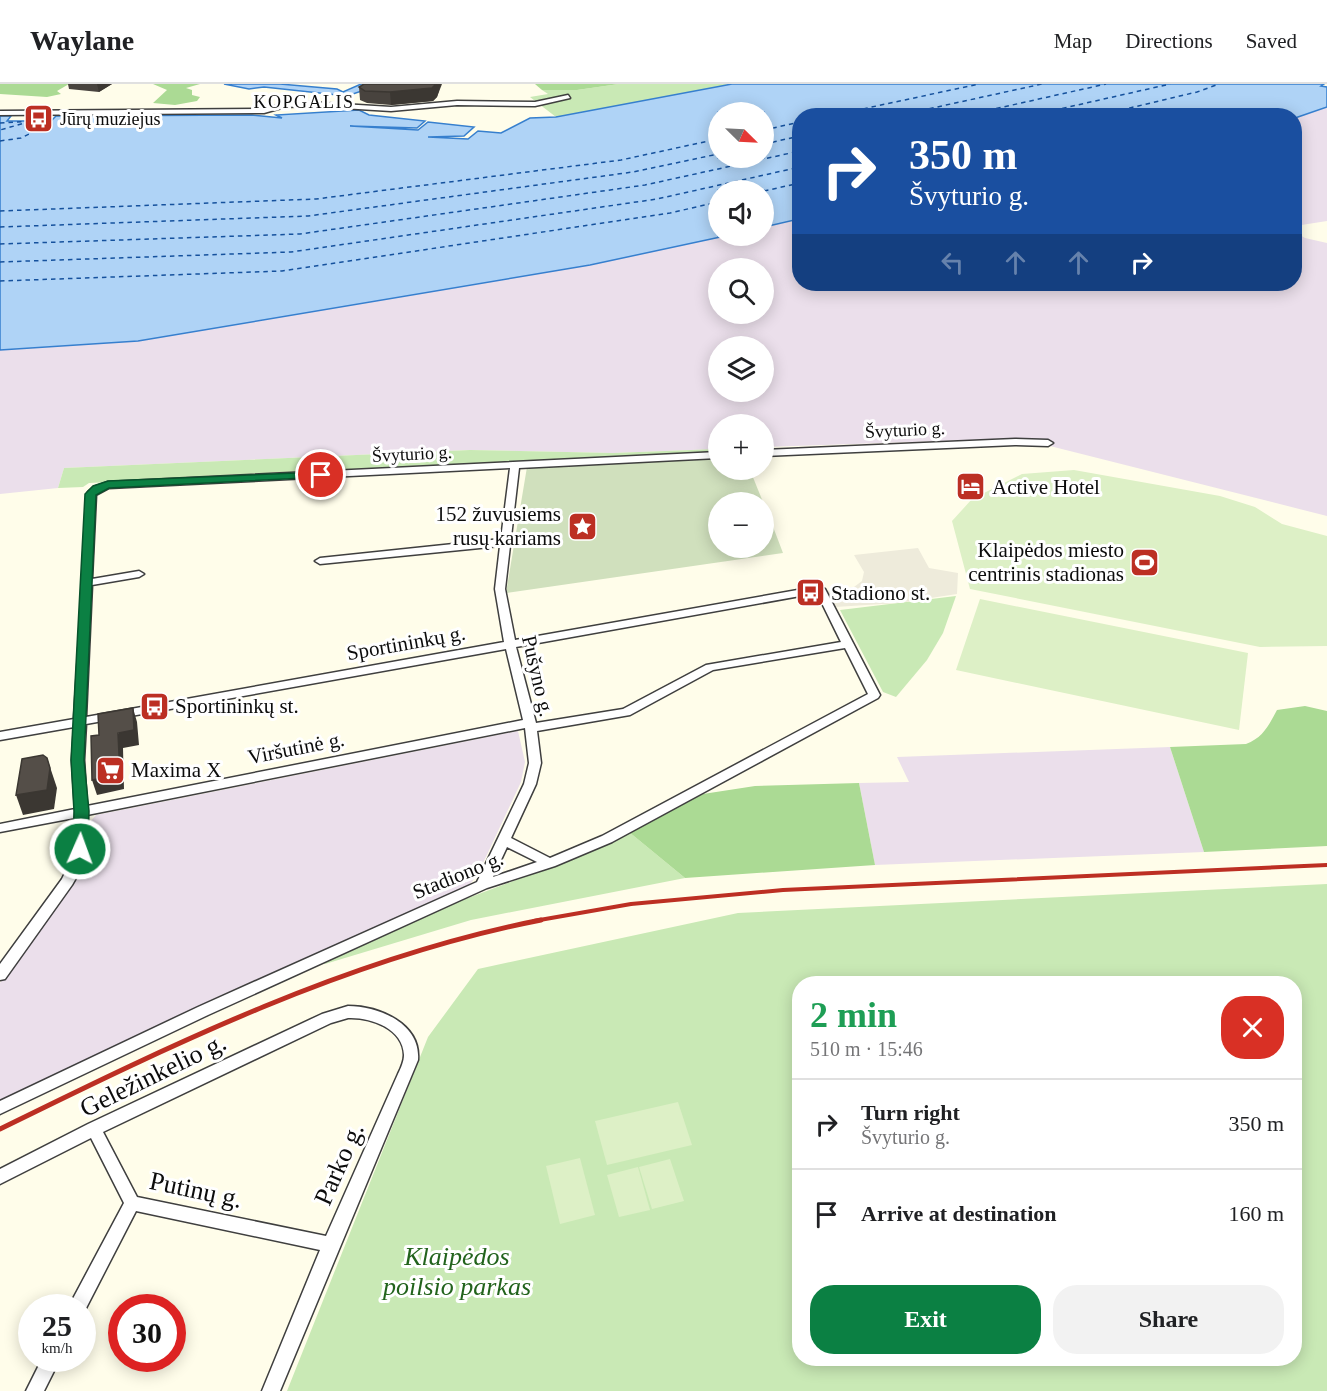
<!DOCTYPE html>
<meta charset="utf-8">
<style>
:root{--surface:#fff;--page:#f2f2f2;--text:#202124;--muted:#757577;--line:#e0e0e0;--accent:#0b8043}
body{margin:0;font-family:"Times New Roman",serif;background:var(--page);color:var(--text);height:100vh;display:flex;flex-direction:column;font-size:22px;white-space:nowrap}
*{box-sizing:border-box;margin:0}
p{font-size:20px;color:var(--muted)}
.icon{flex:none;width:33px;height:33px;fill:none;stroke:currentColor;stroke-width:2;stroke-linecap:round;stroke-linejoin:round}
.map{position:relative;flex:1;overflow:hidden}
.panel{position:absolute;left:792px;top:892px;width:510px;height:390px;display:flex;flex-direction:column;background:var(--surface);border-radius:24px;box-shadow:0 3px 15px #0003}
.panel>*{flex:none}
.hud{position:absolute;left:792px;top:24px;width:510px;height:183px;border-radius:24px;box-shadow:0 3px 15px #0003;background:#1a4fa0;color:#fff;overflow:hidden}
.needle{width:39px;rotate:114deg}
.fabs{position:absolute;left:708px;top:18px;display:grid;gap:12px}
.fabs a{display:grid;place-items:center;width:66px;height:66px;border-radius:50%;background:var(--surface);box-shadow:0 3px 15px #0003;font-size:30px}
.speed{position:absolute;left:18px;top:1210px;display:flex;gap:12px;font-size:30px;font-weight:700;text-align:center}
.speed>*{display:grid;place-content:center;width:78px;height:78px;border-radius:50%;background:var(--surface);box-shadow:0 3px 15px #0003;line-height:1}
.speed small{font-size:15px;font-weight:400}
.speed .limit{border:9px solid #d22;background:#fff;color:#111}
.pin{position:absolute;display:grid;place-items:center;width:51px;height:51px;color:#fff;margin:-26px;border:3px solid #fff;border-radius:50%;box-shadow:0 2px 6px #0007}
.me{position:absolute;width:66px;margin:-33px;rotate:2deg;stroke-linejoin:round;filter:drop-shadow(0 0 4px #0008)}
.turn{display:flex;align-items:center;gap:21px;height:126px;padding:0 18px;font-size:27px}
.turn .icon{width:78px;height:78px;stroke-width:2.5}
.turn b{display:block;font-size:42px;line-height:51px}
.lanes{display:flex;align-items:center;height:57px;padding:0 18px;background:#0003;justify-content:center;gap:30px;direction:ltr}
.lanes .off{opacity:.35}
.round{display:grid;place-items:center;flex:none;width:63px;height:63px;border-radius:24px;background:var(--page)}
.headline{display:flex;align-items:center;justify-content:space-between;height:102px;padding:0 18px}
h1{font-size:36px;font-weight:600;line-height:45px;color:#1e9e55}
.primary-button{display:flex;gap:12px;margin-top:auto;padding:12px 18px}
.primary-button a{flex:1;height:69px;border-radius:24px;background:var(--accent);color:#fff;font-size:24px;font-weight:600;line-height:69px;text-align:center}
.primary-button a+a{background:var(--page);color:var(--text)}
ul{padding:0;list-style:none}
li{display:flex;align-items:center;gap:18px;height:90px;padding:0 18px;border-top:2px solid var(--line)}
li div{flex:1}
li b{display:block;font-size:22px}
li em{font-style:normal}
header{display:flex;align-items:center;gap:36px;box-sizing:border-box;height:84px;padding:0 30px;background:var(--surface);border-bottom:2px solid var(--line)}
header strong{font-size:28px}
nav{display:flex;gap:33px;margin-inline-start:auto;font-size:21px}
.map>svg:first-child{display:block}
.industrial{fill:#ebdfeb;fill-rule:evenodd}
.green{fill:#c9e9b5;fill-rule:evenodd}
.forest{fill:#abda94}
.cemetery{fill:#d0e0bd}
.pitch{fill:#ddf0c6}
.plaza{fill:#eeebdb}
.water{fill:#afd3f6;stroke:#367fce;stroke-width:1.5;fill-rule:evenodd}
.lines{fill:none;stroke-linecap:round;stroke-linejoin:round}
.ferry{stroke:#15519d;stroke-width:1.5;stroke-dasharray:4.5 4;stroke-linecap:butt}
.street-casing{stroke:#3f3f3f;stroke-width:3}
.street{fill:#fff;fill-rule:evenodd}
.rail-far1{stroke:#bc2f23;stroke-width:4}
.rail{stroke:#bc2f23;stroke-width:5}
.wall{fill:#48433e}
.shaded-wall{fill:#3b3732}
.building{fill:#544e48;stroke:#3b3732;stroke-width:1.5}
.route{fill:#0b8043;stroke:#07532c;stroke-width:1.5}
.labels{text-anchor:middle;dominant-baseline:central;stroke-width:6;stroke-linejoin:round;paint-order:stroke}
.far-neighbourhood-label{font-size:18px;letter-spacing:1.5px;fill:#0c0c0c;stroke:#fff}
.far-poi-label{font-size:18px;fill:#0c0c0c;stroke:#fff;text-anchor:start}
.far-street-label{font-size:18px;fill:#0c0c0c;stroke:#fff}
.poi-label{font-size:21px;fill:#0c0c0c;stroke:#fff;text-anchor:start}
.street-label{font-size:21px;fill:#0c0c0c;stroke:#fff}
.near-street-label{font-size:26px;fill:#0c0c0c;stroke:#fff}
.near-park-label{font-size:26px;font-style:italic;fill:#22631c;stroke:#fff}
</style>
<header>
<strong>Waylane</strong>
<nav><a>Map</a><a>Directions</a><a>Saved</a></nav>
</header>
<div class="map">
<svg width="1327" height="1307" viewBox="0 0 1327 1307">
<rect width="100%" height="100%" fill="#fffdea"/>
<g class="industrial">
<path d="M1327 23V137L1295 142V34Z"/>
<path d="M799 135 800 200H1294L1295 148 1305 154 1327 159V432L1046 361 1033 354 764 363V340H718V365L613 369 470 366 64 384 58 404 0 410V266L138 257 590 181 725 152H764V143ZM718 184H764V230H718ZM718 262H764V308H718Z"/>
<path d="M518 647 525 678 521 698 477 792 469 801 215 914 0 1019V899L84 777 90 738 96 731Z"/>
<path d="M1170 663 1204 768 875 781 859 699 909 698 897 673Z"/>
</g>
<g class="green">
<path d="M619 0H732L556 33 530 13 548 10 542 6H577Z"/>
<path d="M718 365V369L89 399 83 403 58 404 64 384 470 366 613 369Z"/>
<path d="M956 512 943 549 927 576 896 613 883 608 840 526Z"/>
<path d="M629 748 685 794 471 836 325 880 322 877 460 817 588 769Z"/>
<path d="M1327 800V1307H287L428 953 478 885 738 829ZM800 900H1294V1275H800Z"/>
</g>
<g class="forest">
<path d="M0 0H69L57 7 61 10 47 13 0 10Z"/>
<path d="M153 0H200L186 4 192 6V11L200 13 197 17 175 21 153 19 167 6Z"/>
<path d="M535 0H619L577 6H542Z"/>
<path d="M1305 622 1327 627V762L1204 768 1170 663 1246 660C1263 654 1269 641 1277 626Z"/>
<path d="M859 699 875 781 685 794 629 748 703 710 755 702Z"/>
</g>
<path class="cemetery" d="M718 374V386H750L763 418H718V464H764V419L783 469 506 509 527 383Z"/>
<g class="pitch">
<path d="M1074 386 1220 412 1255 423 1282 440 1327 452V562L1260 563 970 505 952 437 972 415 1022 390Z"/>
<path d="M980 515 1248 569 1239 646 956 586Z"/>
<path d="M678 1018 692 1061 607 1081 595 1037Z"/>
<path d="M580 1074 595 1131 560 1140 546 1082Z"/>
<path d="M670 1075 684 1117 652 1125 639 1083Z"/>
<path d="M638 1083 650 1126 619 1133 607 1091Z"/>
</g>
<path class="plaza" d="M918 464 929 484 958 489 957 510 898 519 835 523 825 507 854 503 862 497 864 488 854 471Z"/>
<g class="water">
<path d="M224 0H280L337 5 343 8 361 0H382L347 12 264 3 249 5Z"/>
<path d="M732 0H1324L1321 2 1327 3V23L1295 34 1294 32H800L799 135 764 143V106H718V152H725L590 181 138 257 0 266V32H11L7 37H51L56 32 252 31 282 34 276 31 359 26 369 31 425 37 417 44 350 42 418 46 428 38 474 43 464 52 428 53 468 55 478 47 501 49 530 34 556 33ZM718 28H764V74H718Z"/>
</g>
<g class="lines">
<g class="ferry">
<path d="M830 32 979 0"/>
<path d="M896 32 1042 0"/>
<path d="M963 32 1106 0"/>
<path d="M1029 32 1170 0"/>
<path d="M1096 32 1197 8 1219 0"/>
<path d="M0 39 32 37 0 46"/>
<path d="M764 46 800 38"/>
<path d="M0 57 21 54 31 49 32 37"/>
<path d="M764 60 800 52"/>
<path d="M764 107 800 99"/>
<path d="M0 127 316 115 621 76 718 55"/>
<path d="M0 143 308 132 633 88 718 70"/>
<path d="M0 160 300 150 645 101 800 67"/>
<path d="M0 178 291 168 657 115 800 83"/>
<path d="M0 197 282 187 670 129 718 118"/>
</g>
<defs>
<g id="street">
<path d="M568 11 570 14 535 22 457 21 391 27 309 22 285 23 264 29 0 31V27L264 25 285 19 309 18 391 23 457 17 535 18Z"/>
<path d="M1015 355 1048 356 1053 359 1048 362 1015 361 764 372V366Z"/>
<path d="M718 368V374L519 384 505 505 515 556 820 502 825 505 880 611 878 614 612 758 555 782 487 804 208 931 0 1030V1017L198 923 477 798 524 700 529 679 525 644 87 731V765L84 780 72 801 5 895 0 896V880L62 795C73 775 74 756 74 734L0 748V740L75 725 72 676 74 643 0 656V648L74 635 88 408 94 403 108 398ZM510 384 501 455 320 474 315 477 320 480 500 462 495 505 504 558 86 633 92 501 139 493 144 490 139 487 92 495 96 411 109 404ZM817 509 841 558 706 581 623 625 536 639 516 563ZM845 564 868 610 602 752 550 774 511 754 536 700 541 679 537 647 630 631 713 586ZM506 565 523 636 87 722 84 676 86 640ZM507 763 537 778 493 793Z"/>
<path d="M348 922C378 922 421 939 418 976L280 1307H262L320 1166 136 1127 83 1230 82 1224H68L124 1119 91 1054 0 1100V1085L88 1040 322 930ZM348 934C370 933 403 944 404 971 404 977 401 984 398 990L326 1152 137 1113 103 1048 331 939Z"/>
<path d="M42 1275H60L44 1307H26Z"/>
</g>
</defs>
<use href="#street" class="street-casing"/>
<use href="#street" class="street"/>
<path class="rail-far1" d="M534 837 631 820 783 806 1327 781"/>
<path class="rail" d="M0 1045C173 960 351 873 541 836"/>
</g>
<g class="wall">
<path d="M68 0H112L99 8 69 5Z"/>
<path d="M442 0 437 13 433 17 391 21 367 19 360 16 359 3Z"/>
</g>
<g class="shaded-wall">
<path d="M97 0H112L99 8Z"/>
<path d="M436 0H441L437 13 433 17 391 21 390 8Z"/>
<path d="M133 624 137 638 139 661 123 664 124 705 97 711 92 696Z"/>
<path d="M47 674 57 704 54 725 23 731 16 711Z"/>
</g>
<g class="building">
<path d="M364 0H436L432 4 390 8 365 7 359 3Z"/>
<path d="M133 624 134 646 118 649 120 691 92 696 91 652 99 651 98 630Z"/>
<path d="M43 671 47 674 50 684 47 706 16 711 22 675Z"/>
</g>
<path class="route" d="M321 388 326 391 325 393 109 404 96 411 84 676 89 727 88 765 85 769H75L73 765 74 727 71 676 85 410 93 402 108 397Z"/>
<defs>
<symbol id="bus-square" viewBox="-11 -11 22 22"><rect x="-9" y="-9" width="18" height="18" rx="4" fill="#bc2f23" stroke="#fff"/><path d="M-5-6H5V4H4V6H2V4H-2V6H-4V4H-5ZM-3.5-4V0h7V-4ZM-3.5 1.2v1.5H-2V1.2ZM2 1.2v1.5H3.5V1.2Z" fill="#fff"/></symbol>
<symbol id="hotel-square" viewBox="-11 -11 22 22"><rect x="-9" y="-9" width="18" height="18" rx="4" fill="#bc2f23" stroke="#fff"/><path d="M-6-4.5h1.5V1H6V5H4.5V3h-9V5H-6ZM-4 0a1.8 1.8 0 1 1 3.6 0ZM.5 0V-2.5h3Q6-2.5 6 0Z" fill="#fff"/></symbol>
<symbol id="sight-square" viewBox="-11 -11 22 22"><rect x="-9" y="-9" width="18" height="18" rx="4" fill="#bc2f23" stroke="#fff"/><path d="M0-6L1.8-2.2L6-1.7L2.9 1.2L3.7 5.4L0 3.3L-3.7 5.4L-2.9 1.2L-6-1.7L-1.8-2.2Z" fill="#fff"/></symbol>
<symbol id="stadium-square" viewBox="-11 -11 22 22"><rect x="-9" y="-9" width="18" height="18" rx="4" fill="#bc2f23" stroke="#fff"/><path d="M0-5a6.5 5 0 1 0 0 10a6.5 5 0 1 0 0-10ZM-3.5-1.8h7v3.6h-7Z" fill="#fff"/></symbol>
<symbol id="supermarket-square" viewBox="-11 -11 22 22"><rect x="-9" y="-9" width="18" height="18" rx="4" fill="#bc2f23" stroke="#fff"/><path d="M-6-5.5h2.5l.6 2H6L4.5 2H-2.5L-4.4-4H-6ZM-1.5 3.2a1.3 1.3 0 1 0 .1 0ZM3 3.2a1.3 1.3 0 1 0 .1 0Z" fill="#fff"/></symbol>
</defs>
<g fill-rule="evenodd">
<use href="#bus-square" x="22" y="18" width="33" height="33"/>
<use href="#hotel-square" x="954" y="386" width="33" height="33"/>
<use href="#sight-square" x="566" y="426" width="33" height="33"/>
<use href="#stadium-square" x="1128" y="462" width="33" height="33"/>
<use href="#bus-square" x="794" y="492" width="33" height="33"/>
<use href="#bus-square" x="138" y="606" width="33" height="33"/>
<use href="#supermarket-square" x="94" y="670" width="33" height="33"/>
</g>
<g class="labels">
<g class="far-neighbourhood-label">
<text x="304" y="18">KOPGALIS</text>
</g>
<g class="far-poi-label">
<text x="60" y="35">Jūrų muziejus</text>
</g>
<g class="far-street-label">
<text transform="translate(905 346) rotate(-3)">Švyturio g.</text>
<text transform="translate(412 370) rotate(-3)">Švyturio g.</text>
</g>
<g class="poi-label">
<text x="992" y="403">Active Hotel</text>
<text x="561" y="430" text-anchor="end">152 žuvusiems<tspan x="561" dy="24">rusų kariams</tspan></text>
<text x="1124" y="466" text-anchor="end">Klaipėdos miesto<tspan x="1124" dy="24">centrinis stadionas</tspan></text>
<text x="831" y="509">Stadiono st.</text>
<text x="175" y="622">Sportininkų st.</text>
<text x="131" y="686">Maxima X</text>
</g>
<g class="street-label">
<text transform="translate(406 559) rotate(-10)">Sportininkų g.</text>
<text transform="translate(538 592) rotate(77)">Pušyno g.</text>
<text transform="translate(296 664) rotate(-11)">Viršutinė g.</text>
<text transform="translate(458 791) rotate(-22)">Stadiono g.</text>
</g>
<g class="near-street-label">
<text transform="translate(153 991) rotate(-26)">Geležinkelio g.</text>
<text transform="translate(339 1080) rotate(-66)">Parko g.</text>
<text transform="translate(196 1106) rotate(12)">Putinų g.</text>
</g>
<g class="near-park-label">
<text x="457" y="1172">Klaipėdos<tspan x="457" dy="30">poilsio parkas</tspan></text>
</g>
</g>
</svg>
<div class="fabs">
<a><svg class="needle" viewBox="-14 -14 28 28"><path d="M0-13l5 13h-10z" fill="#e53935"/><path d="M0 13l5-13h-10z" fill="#757577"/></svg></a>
<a><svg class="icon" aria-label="sound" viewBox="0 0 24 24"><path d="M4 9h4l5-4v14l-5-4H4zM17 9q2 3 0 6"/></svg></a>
<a><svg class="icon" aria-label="search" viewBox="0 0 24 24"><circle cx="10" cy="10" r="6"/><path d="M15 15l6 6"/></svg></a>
<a><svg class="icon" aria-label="layers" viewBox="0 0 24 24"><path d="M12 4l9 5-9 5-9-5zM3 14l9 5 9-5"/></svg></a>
<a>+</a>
<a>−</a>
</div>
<div class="speed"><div>25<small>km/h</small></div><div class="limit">30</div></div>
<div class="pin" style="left:321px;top:391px;background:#d93025"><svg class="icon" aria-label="arrive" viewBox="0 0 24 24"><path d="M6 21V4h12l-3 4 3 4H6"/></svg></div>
<svg class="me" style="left:80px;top:765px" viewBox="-20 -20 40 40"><circle r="17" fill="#0b8043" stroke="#fff" stroke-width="3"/><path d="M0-11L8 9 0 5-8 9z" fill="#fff"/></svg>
<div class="hud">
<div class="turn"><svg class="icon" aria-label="right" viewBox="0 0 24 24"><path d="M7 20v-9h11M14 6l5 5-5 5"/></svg><div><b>350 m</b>Švyturio g.</div></div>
<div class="lanes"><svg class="icon off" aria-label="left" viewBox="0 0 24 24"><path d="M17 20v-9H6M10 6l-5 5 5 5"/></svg><svg class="icon off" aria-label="ahead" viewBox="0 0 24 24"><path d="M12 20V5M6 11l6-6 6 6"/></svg><svg class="icon off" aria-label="ahead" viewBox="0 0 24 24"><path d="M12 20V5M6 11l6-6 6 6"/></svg><svg class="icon" aria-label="right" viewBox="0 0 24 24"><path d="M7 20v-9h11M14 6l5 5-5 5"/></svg></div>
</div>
<section class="panel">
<div class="headline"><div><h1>2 min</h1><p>510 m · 15:46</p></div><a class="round" style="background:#d93025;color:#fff"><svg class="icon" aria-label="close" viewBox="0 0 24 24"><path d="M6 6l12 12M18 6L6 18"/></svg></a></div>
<ul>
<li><svg class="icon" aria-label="right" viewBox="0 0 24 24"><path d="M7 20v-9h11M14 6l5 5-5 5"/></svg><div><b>Turn right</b><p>Švyturio g.</p></div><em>350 m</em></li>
<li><svg class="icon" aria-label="arrive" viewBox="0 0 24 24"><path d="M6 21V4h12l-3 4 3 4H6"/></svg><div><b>Arrive at destination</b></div><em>160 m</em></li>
</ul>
<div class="primary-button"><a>Exit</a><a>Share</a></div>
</section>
</div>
